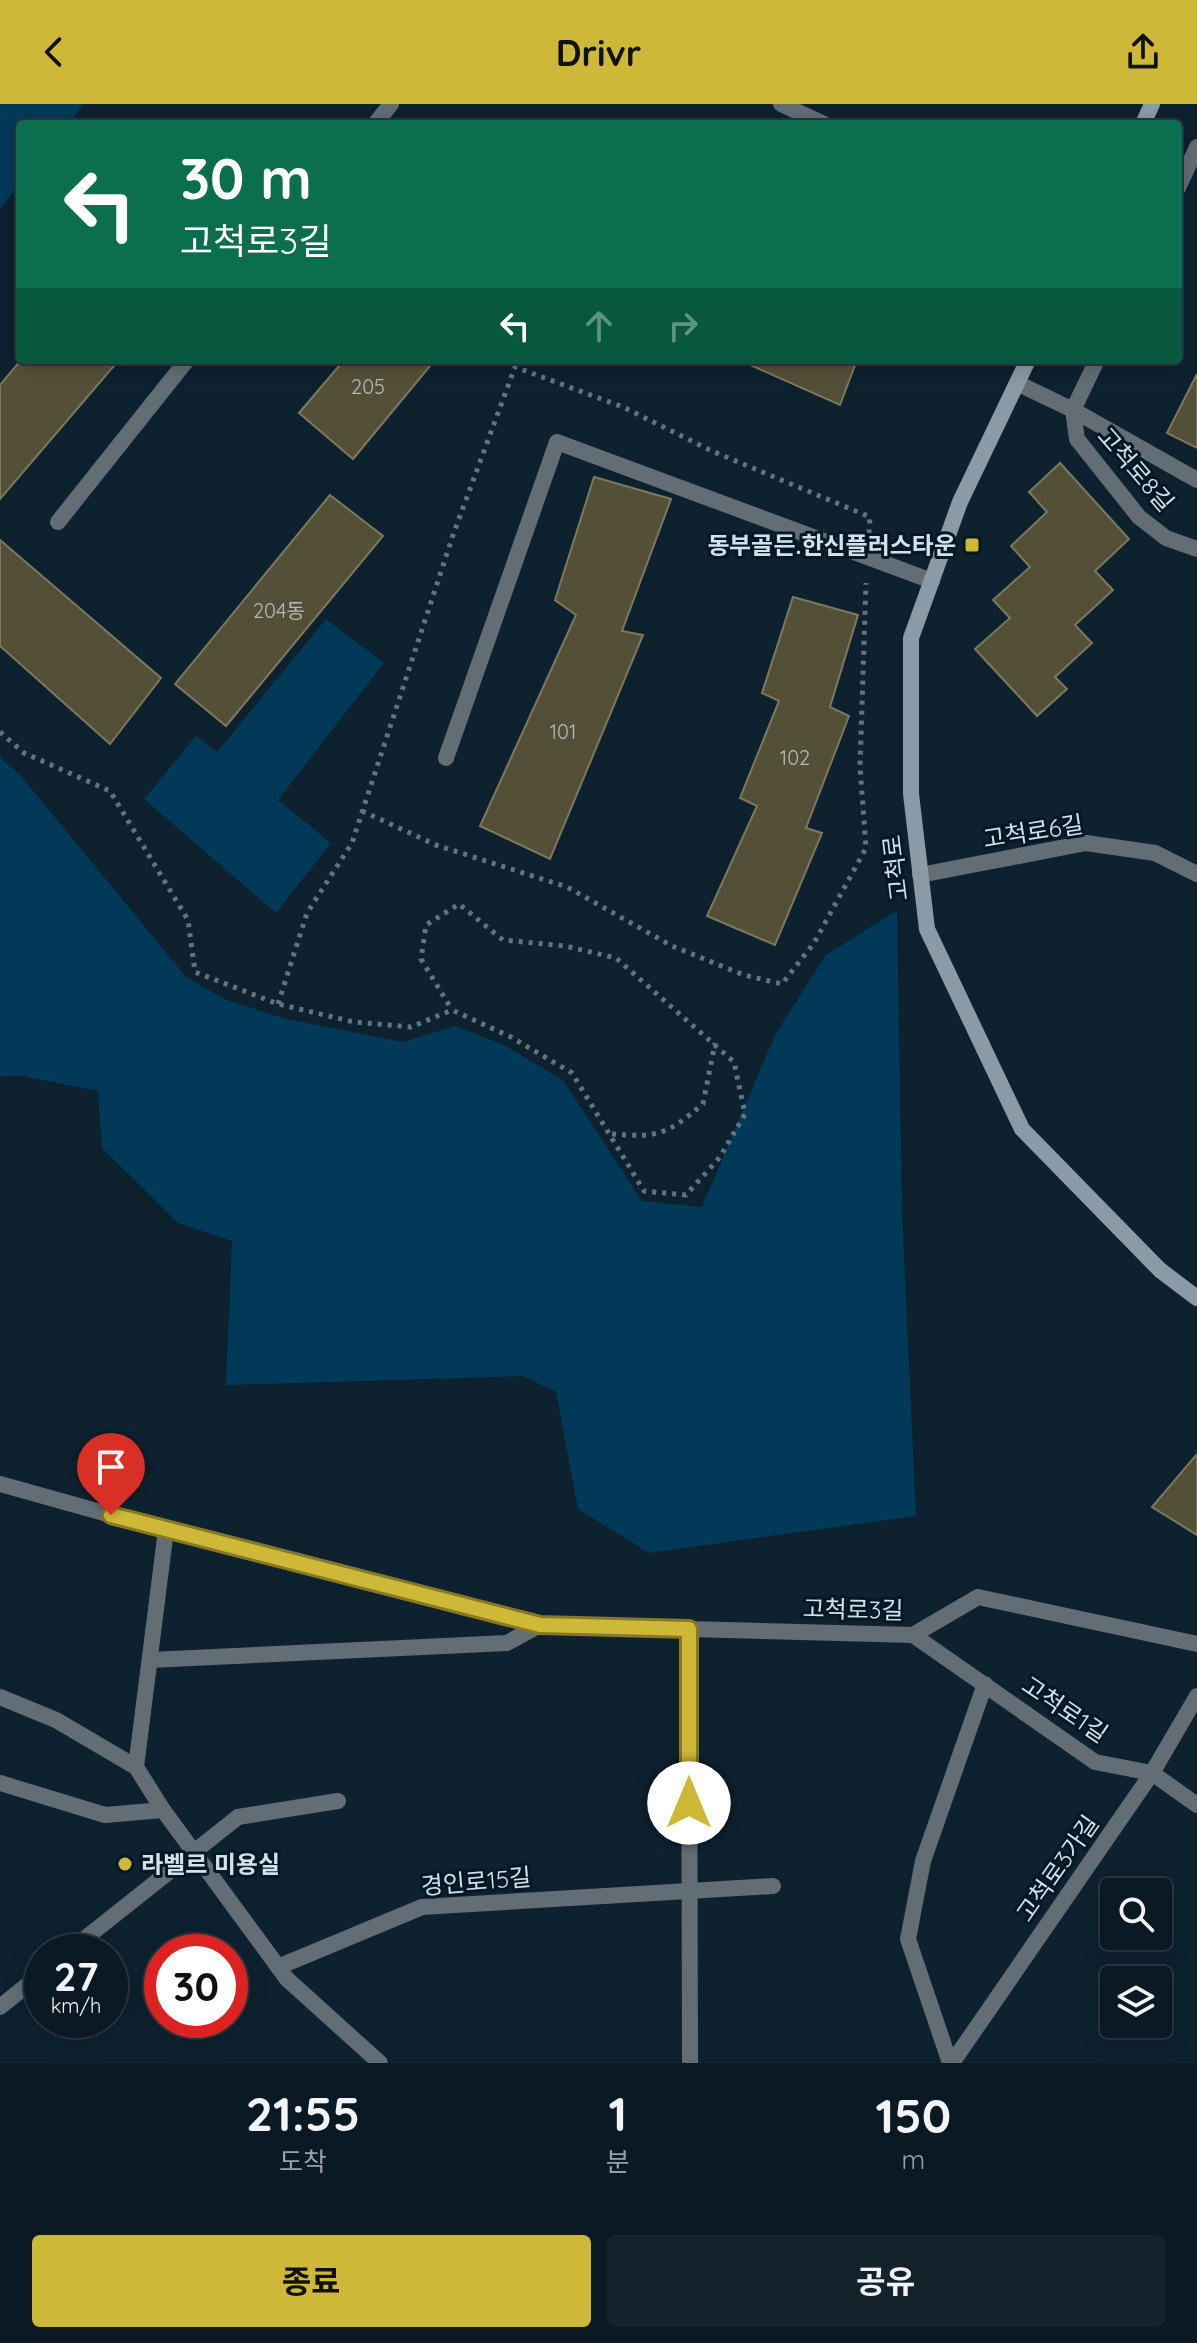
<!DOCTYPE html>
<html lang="ko">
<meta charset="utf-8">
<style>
:root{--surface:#0a1923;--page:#13222b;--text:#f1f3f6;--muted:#99a0a6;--line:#2a3841;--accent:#ceb837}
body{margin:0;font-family:Quicksand,"Noto Sans KR",sans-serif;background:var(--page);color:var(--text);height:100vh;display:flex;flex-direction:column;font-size:30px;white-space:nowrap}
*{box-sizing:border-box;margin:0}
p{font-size:26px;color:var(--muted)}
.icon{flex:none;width:44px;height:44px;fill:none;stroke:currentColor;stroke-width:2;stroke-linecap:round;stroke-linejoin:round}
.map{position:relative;height:1959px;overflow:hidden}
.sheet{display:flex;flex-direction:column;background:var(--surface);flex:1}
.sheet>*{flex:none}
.banner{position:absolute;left:16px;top:16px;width:1166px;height:244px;border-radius:8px;box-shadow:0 4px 20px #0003,0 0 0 2px var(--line);background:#0b6e4f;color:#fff;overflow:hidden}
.buttons{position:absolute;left:1100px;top:1774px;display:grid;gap:16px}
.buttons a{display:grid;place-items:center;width:72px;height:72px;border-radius:8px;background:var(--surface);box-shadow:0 4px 20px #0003,0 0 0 2px var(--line);font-size:40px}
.speed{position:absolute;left:24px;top:1830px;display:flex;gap:16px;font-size:40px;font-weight:700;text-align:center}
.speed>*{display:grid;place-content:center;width:104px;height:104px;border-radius:50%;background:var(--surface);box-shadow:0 4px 20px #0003,0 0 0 2px var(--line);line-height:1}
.speed small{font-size:20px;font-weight:400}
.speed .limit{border:12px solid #d22;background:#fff;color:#111}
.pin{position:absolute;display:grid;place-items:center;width:68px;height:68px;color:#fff;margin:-82px -34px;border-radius:50% 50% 50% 0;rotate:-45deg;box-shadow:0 0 8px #0007}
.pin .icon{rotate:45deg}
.me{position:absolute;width:88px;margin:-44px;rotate:0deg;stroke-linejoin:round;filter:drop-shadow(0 0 6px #0008)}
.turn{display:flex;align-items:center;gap:28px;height:168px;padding:0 32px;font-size:36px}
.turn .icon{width:104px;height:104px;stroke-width:2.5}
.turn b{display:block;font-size:56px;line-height:68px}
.lanes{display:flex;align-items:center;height:76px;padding:0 32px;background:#0003;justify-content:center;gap:40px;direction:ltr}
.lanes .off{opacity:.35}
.eta{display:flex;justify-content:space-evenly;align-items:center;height:136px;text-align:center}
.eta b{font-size:48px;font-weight:700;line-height:56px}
.action{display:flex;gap:16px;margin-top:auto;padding:16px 32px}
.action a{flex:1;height:92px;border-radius:8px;background:var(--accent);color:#111;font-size:32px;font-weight:700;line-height:92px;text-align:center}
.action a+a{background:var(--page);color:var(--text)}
header{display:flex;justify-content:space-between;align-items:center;height:104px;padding:0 32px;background:var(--accent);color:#111;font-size:36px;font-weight:700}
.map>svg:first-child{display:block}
.green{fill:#033958}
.building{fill:#545038;stroke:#7d7960;stroke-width:2}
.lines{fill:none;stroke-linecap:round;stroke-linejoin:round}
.path{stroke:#637480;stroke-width:5;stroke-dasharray:4 6;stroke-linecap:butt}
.service{stroke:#636d75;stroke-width:16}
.minor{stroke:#636d75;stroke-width:16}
.secondary{stroke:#8a9aa6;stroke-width:16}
.route-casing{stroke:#867824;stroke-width:20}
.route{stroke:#ceb837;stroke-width:14}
.poi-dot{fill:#ceb837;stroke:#041825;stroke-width:3}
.labels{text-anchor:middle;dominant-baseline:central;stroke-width:6;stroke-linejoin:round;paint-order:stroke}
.number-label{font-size:20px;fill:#b4bcbe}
.street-label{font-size:24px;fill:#d4e0ea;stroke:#041825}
.poi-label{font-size:24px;font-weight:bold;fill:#d4e0ea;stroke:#041825;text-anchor:end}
</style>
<header><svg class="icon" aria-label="back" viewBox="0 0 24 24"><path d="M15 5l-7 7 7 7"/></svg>Drivr<svg class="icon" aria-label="share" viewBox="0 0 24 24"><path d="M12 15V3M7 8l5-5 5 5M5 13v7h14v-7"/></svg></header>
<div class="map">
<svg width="1197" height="1959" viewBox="0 0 1197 1959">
<rect width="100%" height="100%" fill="#0d212f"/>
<g class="green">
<path d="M0 0H84L68 20H20V80L0 105Z"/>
<path d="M326 515 384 559 278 696 331 739 276 809 144 695 196 632 217 648Z"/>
<path d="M0 653 21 672 186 873 224 895 286 915 403 938 455 922 502 940 563 976 642 1097 702 1103 775 931 825 852 897 806 902 1111 916 1412 649 1449 578 1405 556 1288 523 1272 226 1281 232 1137 178 1119 102 1044 98 987 17 971 0 973Z"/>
</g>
<g class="building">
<path d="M21 256H119L0 395V281Z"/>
<path d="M344 256H435L353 355 299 309Z"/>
<path d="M739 256H857L840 301Z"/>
<path d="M1197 270V344L1167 329Z"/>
<path d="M1060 359 1129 435 1095 467 1113 486 1075 521 1092 539 1055 573 1067 585 1037 612 975 545 1010 514 993 496 1030 463 1011 442 1047 408 1029 388Z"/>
<path d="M594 373 671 395 622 527 643 531 550 755 480 722 576 511 555 496Z"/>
<path d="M330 391 383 432 226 622 175 580Z"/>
<path d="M0 436 161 574 110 640 0 542Z"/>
<path d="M793 493 858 511 830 603 849 612 806 724 822 729 775 841 707 812 757 702 740 694 779 597 762 589Z"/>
<path d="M1197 1350V1431L1152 1403Z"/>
</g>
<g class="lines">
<g class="path">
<path d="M0 628 24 649 110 687 188 816 195 868 278 900 354 918 411 923 452 906 511 933 572 969 644 1087 686 1091 720 1053 745 1010 734 958 616 854 565 842 503 836 459 800 426 821 421 855 452 906"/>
<path d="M362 707 436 741 567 783 672 842 744 871 782 880 814 839 866 744 860 662 866 479"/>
<path d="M278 900 307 809 352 739 453 431 515 263 623 303 712 347 870 413 869 429"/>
<path d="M612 1030C659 1034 667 1030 703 1000L715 939"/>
</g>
<g class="service">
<path d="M781 0 824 20"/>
<path d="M375 20 391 0"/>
<path d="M1178 84 1197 43"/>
<path d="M1097 256 1073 306 1197 376"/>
<path d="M58 418 187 256"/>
<path d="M446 654 557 338 932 477"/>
</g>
<g class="minor">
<path d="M1017 279 1073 306 1077 335 1139 413 1166 434 1197 445"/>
<path d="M920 771 1086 739 1155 749 1197 770"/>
<path d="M0 1380 179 1430 540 1521 913 1531 978 1493 1197 1540"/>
<path d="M689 1525 690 1959"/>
<path d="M913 1531 1095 1658 1152 1669 1197 1701"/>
<path d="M150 1556 507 1539 540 1521"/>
<path d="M0 1593 56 1616 136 1663 163 1706"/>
<path d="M136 1663 166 1426"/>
<path d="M0 1679 105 1711 163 1706 287 1875 380 1959"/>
<path d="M68 1848 238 1713 338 1697"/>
<path d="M278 1863 422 1803 773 1782"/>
<path d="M0 1903 42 1869"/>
<path d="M950 1959 908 1835 923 1757 985 1580"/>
<path d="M952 1959 1152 1669 1197 1592"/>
</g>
<g class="secondary">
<path d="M1143 20 1152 0"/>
<path d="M1028 256 960 398 911 534V690L927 825 1022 1025 1160 1166 1197 1194"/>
</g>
</g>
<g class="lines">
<defs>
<path id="route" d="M111 1411 540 1521 689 1525V1699"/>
</defs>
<use href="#route" class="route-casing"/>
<use href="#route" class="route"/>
</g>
<g class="poi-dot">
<rect x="964" y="433" width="16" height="16" rx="4"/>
<circle cx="125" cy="1760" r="8"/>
</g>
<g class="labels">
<g class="number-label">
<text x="368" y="282">205</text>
<text x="279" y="506">204동</text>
<text x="563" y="627">101</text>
<text x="795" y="653">102</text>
</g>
<g class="street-label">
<text transform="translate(1136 365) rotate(49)">고척로8길</text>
<text transform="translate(1033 727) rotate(-9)">고척로6길</text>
<text transform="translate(895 764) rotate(-97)">고척로</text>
<text transform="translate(853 1505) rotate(1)">고척로3길</text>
<text transform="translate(1065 1605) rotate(34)">고척로1길</text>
<text transform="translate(1057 1764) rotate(-55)">고척로3가길</text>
<text transform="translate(476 1777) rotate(-5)">경인로15길</text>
</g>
<g class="poi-label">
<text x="956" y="441">동부골든.한신플러스타운</text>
<text x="141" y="1760" text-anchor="start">라벨르 미용실</text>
</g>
</g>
</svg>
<div class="buttons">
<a><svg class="icon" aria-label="search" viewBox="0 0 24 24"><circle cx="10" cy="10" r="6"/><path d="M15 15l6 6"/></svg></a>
<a><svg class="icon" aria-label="layers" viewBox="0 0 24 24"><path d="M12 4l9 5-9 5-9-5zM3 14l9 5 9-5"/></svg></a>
</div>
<div class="speed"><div>27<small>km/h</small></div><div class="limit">30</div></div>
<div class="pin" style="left:111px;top:1411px;background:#d93025"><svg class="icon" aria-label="arrive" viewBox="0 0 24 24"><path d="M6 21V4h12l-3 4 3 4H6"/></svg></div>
<svg class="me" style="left:689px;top:1699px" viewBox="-20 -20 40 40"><circle r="19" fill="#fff"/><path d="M0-13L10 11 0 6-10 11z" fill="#ceb837"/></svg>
<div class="banner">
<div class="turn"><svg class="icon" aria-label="left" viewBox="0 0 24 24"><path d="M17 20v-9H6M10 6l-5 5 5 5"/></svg><div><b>30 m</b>고척로3길</div></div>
<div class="lanes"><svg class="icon" aria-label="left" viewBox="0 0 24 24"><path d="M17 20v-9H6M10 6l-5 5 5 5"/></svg><svg class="icon off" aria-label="ahead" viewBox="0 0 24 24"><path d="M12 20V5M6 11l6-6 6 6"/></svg><svg class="icon off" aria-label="right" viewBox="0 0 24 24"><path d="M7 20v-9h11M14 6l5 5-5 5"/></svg></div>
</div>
</div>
<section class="sheet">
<div class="eta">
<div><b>21:55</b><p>도착</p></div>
<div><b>1</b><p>분</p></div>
<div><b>150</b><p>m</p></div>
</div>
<div class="action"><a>종료</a><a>공유</a></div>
</section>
